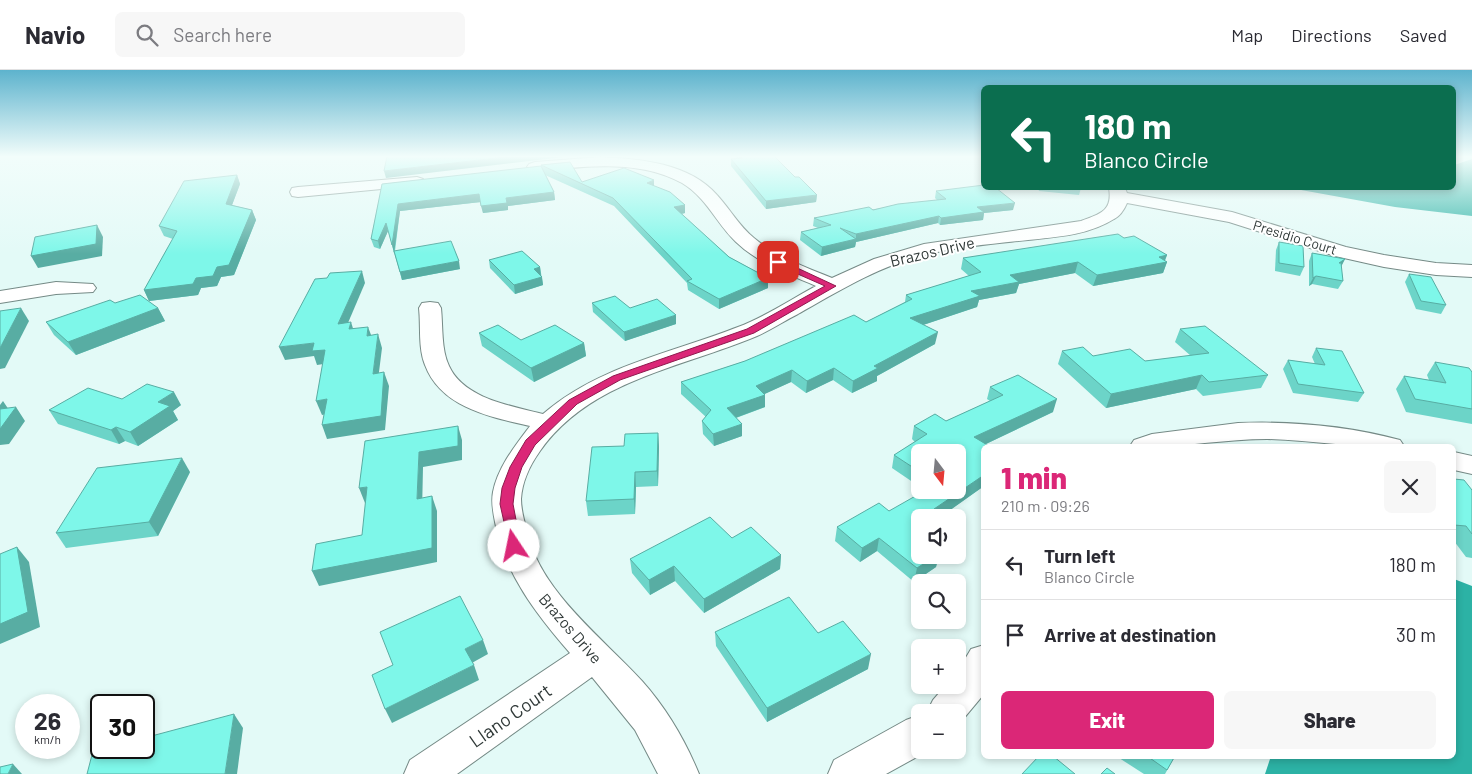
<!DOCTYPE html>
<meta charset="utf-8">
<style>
:root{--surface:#fff;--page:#f7f7f7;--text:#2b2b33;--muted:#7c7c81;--line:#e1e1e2;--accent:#db2777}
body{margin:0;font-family:Barlow,sans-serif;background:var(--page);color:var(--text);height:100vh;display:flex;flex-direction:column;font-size:19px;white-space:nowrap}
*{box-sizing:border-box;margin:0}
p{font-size:16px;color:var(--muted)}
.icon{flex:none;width:28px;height:28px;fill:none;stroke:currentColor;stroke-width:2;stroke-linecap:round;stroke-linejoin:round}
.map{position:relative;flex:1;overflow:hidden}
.details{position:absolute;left:981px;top:374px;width:475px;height:315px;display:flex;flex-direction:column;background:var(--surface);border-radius:8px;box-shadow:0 2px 8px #0003}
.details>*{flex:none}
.top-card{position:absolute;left:981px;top:15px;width:475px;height:105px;border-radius:8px;box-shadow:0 2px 8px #0003;background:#0b6e4f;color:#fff;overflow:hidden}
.needle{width:32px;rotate:164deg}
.controls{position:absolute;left:911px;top:374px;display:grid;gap:10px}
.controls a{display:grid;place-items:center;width:55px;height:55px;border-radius:8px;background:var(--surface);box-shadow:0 2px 8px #0003;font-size:25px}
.speed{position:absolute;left:15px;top:624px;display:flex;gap:10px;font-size:25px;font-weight:700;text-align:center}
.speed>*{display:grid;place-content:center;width:65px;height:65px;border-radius:50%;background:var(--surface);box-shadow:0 2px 8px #0003;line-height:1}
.speed small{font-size:12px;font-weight:400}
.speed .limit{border:2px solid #111;border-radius:8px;background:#fff;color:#111}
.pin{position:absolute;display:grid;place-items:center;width:42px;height:42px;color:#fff;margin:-21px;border-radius:10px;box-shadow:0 2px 8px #0006}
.me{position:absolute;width:55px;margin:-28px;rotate:349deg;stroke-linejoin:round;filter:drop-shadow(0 0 4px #0008)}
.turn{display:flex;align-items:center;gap:18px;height:105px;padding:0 20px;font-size:22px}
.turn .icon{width:65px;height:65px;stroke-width:2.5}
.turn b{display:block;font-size:35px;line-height:42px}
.round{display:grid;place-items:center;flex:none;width:52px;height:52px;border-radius:8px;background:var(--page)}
.head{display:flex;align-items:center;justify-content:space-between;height:85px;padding:0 20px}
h1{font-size:30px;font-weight:800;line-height:38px;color:var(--accent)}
.primary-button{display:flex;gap:10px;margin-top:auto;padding:10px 20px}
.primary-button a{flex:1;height:58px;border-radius:8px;background:var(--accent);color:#fff;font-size:20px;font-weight:800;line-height:58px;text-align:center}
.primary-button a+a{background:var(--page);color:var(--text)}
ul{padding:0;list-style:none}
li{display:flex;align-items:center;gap:15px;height:70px;padding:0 20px;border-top:1px solid var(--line)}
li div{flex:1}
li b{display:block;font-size:19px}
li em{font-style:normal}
header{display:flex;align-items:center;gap:30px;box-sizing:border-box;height:70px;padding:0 25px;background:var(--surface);border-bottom:1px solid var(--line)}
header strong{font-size:24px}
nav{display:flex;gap:28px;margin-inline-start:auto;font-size:18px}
.search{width:350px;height:45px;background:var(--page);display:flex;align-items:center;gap:12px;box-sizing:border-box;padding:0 18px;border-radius:8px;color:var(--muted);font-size:19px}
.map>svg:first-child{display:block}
.water{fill:#2cb2a5}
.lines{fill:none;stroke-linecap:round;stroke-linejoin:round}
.minor-casing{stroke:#758a86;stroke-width:2}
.minor{fill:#fff;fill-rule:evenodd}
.wall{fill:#6cd4c8}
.shaded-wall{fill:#58ada3}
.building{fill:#7ef7e9;stroke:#58ada3}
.route{fill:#db2777;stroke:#8e194d}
.labels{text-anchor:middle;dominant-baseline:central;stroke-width:4;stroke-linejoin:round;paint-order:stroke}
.far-street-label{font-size:14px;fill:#303938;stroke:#fff}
.street-label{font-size:16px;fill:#303938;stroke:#fff}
.near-street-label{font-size:19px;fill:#303938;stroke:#fff}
</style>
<header>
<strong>Navio</strong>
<div class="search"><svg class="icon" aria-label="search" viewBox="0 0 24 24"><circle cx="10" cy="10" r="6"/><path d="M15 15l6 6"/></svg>Search here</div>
<nav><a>Map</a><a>Directions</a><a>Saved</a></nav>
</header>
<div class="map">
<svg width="1472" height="704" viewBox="0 0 1472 704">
<rect width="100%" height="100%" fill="#e3faf7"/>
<g class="water">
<path d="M1472 89V146L1395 137 1290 118H1454V95Z"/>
<path d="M1454 509 1472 516V704H1265L1271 686H1454Z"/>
</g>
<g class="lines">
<defs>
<g id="minor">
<path d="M601 87C641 89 689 93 717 125 730 139 739 156 754 168 777 187 805 197 832 208L874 189 924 174 1081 151C1100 144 1113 141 1109 118H1125L1127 123 1232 142 1346 177 1384 185 1436 193 1472 195V207L1436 205 1384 197 1335 186 1229 152 1127 133C1124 140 1120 146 1114 149 1089 165 1057 167 1028 170 992 174 955 177 920 186 876 198 837 222 798 244 784 251 771 260 757 266 681 298 590 310 540 381 530 395 522 412 521 429 521 441 525 454 528 465 542 523 604 569 642 611 667 639 685 670 699 704H658L635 660 592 607 457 704H404L410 690 570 583C537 545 504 503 495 452 493 442 491 432 493 422 498 397 515 376 530 356 491 347 441 338 425 295 418 278 421 256 419 238L422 233 430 232 438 233 441 238C443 257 441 279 449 296 464 329 512 336 543 344 598 296 672 283 738 257 765 247 790 230 816 216 788 204 758 193 736 172 716 153 707 128 682 113 639 89 582 96 535 102L529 100 527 97 529 94 535 92Z"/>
<path d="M417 107 423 109 425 112 423 115 298 127 292 126 290 122 292 118 298 117Z"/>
<path d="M56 212 93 214 96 218 93 222 56 224 0 233V221Z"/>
<path d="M1238 353C1291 351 1348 356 1400 370L1404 376C1357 379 1313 370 1267 369 1221 369 1176 379 1130 376L1134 370 1152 364Z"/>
<path d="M1454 382 1472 386V404L1454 400Z"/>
<path d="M984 575V624L959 654 958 655V642H927L933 630 946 615H958V601L971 579Z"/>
<path d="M920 645V680H928L924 683 886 704H828L834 690 906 650Z"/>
</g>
</defs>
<use href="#minor" class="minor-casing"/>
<use href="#minor" class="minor"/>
</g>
<g class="wall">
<path d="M735 86H774L795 107 817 125 816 132 766 139 731 96V89H737Z"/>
<path d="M541 95 582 112 654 116 685 135V143L682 144 729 187 768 208V218L719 239 688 220 687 213 614 136 545 105 554 122 555 130 508 136V140L483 143 481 132 400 141 395 181 460 199 402 210 388 161 380 179 374 177 371 169 382 114 541 97Z"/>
<path d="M237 105 240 114 232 135 252 140 256 150 234 205 221 207 217 216 201 218 198 225 149 231 144 220 173 169 164 166 159 156Z"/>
<path d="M1038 118H1081L1079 125 1039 121Z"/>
<path d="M936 121 1013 140 984 143 983 150 940 155 938 153 856 172 855 177 821 186 800 170 801 162 818 158 813 156 814 148 937 130 935 128Z"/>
<path d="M1124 168 1167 185 1165 191 1167 192 1163 203 1093 216 1075 203 1019 214 1016 223 979 230 977 237 923 255 935 274 877 306V311L852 323 833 310 806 323 791 312 764 324 765 325V337L736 348 742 354V366L714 376 703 364 702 351 706 347 681 324V312L866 252 905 232 906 225 969 206 961 199 963 188Z"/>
<path d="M1279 172 1304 197 1300 206 1275 201 1276 180Z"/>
<path d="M1312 183 1345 189 1341 196 1343 211 1338 219 1312 214 1309 216V191Z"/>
<path d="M489 190 540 197 543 215 515 224 490 198Z"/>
<path d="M1409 204 1446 235 1441 244 1416 239 1405 212Z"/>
<path d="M115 233 158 238 165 251 76 285 54 265 46 252Z"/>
<path d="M592 233 630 238 676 254 625 271 593 242Z"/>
<path d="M1180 259 1268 305 1261 318 1203 326 1196 319 1106 338 1058 294 1062 281 1093 286 1145 291 1191 286 1175 272Z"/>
<path d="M479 263 521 270 584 273 586 286 534 312 482 276Z"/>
<path d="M1316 278 1364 323 1358 332 1293 323 1283 299 1288 290 1315 294 1312 287Z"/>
<path d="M1435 292 1472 302V354L1406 342 1396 319 1404 306 1429 310 1427 305Z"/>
<path d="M990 317 1053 342 986 374 984 416 943 445 920 485H939L936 497 914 512 877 481 860 492 835 471 837 457 958 420 920 382V417L892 398 894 385 915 372 912 369 914 356 946 351 990 331 987 329Z"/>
<path d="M122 329 181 335 173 341 178 350 138 376 125 371 119 374 58 354 49 340Z"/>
<path d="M658 363 659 377 658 416 636 417 635 444 588 446 586 431 624 376Z"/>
<path d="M190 402 158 466 66 478 56 463Z"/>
<path d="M1454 409 1472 420V488L1466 487 1454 471Z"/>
<path d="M732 468 781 485 780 499 704 543 675 511 650 525 632 503 630 489Z"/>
<path d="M715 562 818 563 868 599 767 652 716 576Z"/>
<path d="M1116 686H1175L1165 704H1144Z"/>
</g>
<g class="shaded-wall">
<path d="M514 86H564V87L386 108 384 101Z"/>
<path d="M237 105 240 114 229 143 226 134Z"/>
<path d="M654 110V119L647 113Z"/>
<path d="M554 122 555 130 508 136V140L483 143 481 136 506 128Z"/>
<path d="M479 124 481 132 400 141 394 183 392 175 398 134Z"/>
<path d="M817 125 816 132 766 139V131Z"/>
<path d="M1015 133 1013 140 984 143 983 150 940 155 941 148 977 137Z"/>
<path d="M685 135V143L675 145 674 137Z"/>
<path d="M252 140 256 150 234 205 221 207 217 216 201 218 198 225 149 231 144 220 196 208 217 197Z"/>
<path d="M939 146 938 153 856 172 855 177 821 186 822 177 856 169V164Z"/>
<path d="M386 153 388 161 380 179 378 171Z"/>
<path d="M97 155 103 167 102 186 38 198 31 186Z"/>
<path d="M1167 185 1164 192H1167L1163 203 1093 216 1097 205 1159 187Z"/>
<path d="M1345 189 1341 197 1339 193Z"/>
<path d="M459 191 460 199 402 210 400 202Z"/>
<path d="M1078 192 1075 203 1019 214 1016 223 979 230 977 237 908 260 910 248 1010 205Z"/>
<path d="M540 197 541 206 534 199Z"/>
<path d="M362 201 365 213 342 267 338 254Z"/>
<path d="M1316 206 1312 214 1309 216 1313 208Z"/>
<path d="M542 207 543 215 515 224 514 215Z"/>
<path d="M768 208V218L719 239V229Z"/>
<path d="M21 238 29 251 5 298 0 299V278Z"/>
<path d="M158 238 165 251 76 285 68 272Z"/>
<path d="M676 245V254L625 271 624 262Z"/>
<path d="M351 252 355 265 349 259Z"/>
<path d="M368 257 373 270 367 266Z"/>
<path d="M938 262 935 274 877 306V311L852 323 853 311 874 296Z"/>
<path d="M378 264 382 278 377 318 373 304Z"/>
<path d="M314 273 325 280 330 293 317 295 314 286 285 290 279 277Z"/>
<path d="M584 273 586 286 534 312 531 298Z"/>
<path d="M834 298 833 310 806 323 807 311Z"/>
<path d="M792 300 791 312 756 328V316Z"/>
<path d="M384 302 389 316 385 360 327 369 322 355Z"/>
<path d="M1202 305 1196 319 1106 338 1111 324Z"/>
<path d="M174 322 181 335 173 341 178 350 138 376 130 362 158 332Z"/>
<path d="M765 325V337L727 351V338Z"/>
<path d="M327 329 332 343 322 345 316 331Z"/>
<path d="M1057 329 1053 342 971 381 974 367Z"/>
<path d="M3 331 11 343 16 337 25 351 9 374 0 375V335Z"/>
<path d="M742 354V366L714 376 713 364Z"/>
<path d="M458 356 462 370V390L423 397 422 443 417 429 419 382Z"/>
<path d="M116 357 125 371 119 374 111 360Z"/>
<path d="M658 363 659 377 658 416 657 401Z"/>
<path d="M182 388 190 402 158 466 149 452Z"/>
<path d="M635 402 636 417 635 444 634 429Z"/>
<path d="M984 405V416L939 448 934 439Z"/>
<path d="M367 417 372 431 365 433 359 418Z"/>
<path d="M432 426 437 441V492L319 516 312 501Z"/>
<path d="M879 468 877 481 860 492 862 478Z"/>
<path d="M17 477 29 492 40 557 0 574V554Z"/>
<path d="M781 485 780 499 704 543V529Z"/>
<path d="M937 485H939L936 497 914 512 917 498Z"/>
<path d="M674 496 675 511 650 525 649 510Z"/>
<path d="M483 570 488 584 470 594 465 579Z"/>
<path d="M871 584 868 599 767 652V638Z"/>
<path d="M474 595 479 610 392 653 385 639Z"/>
<path d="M234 644 243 658 237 704H225Z"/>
<path d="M13 694 22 704H8Z"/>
</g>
<g class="building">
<path d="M387 86H514L384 101Z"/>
<path d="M740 86H774L795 107H799L817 125 766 131 731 89 742 88Z"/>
<path d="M570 92 582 112 624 98 654 110 647 113 670 122 685 135 674 137 729 187 768 208 719 229 687 211 692 209 613 128 541 95Z"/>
<path d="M541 96 554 122 506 128 507 133 481 136 479 124 398 134 392 175 386 153 378 171 371 169 382 114Z"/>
<path d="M237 105 226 134 252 140 229 195 217 197 213 206 196 208 193 214 144 220 177 161 159 156 184 111Z"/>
<path d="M984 115V118H996L1015 133 977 137 984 142 941 148 939 146 856 164 840 158 856 169 822 177 801 162 831 155 814 148 869 137 873 140 898 134 946 129 936 121Z"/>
<path d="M97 155 96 174 31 186 35 167Z"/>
<path d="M1118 164 1124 168 1134 166 1167 185 1159 187 1167 192 1097 205 1078 192 1010 205 1019 212 971 221 980 226 910 248 938 262 874 296 878 298 853 311 834 298 807 311 792 300 756 316 765 325 727 338 742 354 713 364 702 351 711 340 681 312 745 291 854 245 866 252 912 229 906 225 981 202 963 188Z"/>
<path d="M451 171 459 191 400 202 394 181Z"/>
<path d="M1279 172 1303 176 1304 197 1279 193Z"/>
<path d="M522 181 540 197 534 199 542 207 514 215 489 190Z"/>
<path d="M1312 183 1345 189 1339 193H1341L1343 211 1316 206 1313 208Z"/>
<path d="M362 201 338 254 351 252 349 259 368 257 367 266 378 264 373 304 384 302 381 346 322 355 327 329 316 331 325 280 312 281 314 273 279 277 315 209 327 208 330 203Z"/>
<path d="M1409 204 1431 207 1446 235 1421 231Z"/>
<path d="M140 225 158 238 68 272 46 252 110 230 115 233Z"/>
<path d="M615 226 630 238 657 229 676 245 624 262 592 233Z"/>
<path d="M21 238 0 278V241Z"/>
<path d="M498 255 521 270 555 255 584 273 531 298 479 263Z"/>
<path d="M1205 256 1268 305 1209 312 1202 305 1111 324 1062 281 1083 277 1093 286 1130 279 1145 291 1209 283 1180 259Z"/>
<path d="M1316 278 1342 281 1364 323 1298 314 1288 290 1325 295Z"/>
<path d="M1435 292 1469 298 1472 302V339L1415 329 1404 306 1446 313Z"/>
<path d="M1018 305 1057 329 974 367 989 376H984V384L983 385H984V405L934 439 946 448H920V485H937L917 498 879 468 862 478 837 457 879 433 889 441 926 420H958V382H920V402L894 385 927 364 914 356 935 344 946 351 1003 325 990 317Z"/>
<path d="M147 314 174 322 158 332 170 336 130 362 116 357 111 360 49 340 88 318 122 329Z"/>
<path d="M16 337 0 359V339Z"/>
<path d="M458 356V376L419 382 417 429 432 426V478L312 501 316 474 362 465 367 417 359 418 365 371Z"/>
<path d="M658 363 657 401 635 402 634 429 586 431 592 377 624 376 625 364Z"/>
<path d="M182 388 149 452 56 463 97 398Z"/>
<path d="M1454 409 1464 410 1472 420V464L1466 456 1454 455Z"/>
<path d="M710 447 732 468 751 457 781 485 704 529 674 496 649 510 630 489Z"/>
<path d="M17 477 28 542 0 554V484Z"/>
<path d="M460 526 483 570 465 579 474 595 385 639 372 605 393 595 380 562Z"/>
<path d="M789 527 818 563 843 551 871 584 767 638 715 562Z"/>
<path d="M234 644 225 704H87L93 681 108 678H144V668Z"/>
<path d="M1039 686H1053L1075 704H1022Z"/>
<path d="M1147 686H1175L1167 700Z"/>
<path d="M13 694 8 704H0V697Z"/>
<path d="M1107 698 1115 704H1101Z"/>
</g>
<linearGradient id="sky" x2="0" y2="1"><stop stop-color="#5db3cd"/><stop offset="0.47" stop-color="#f2fdfb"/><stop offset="1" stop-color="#f2fdfb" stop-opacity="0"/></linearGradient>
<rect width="1472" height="184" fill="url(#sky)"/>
<path class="route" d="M778 189 836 216 754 263 620 310 577 334 535 375 522 397 515 418 513 434 521 476 519 479H510L500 434 502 418 510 397 526 370 569 330 613 306 747 259 825 216 775 194 774 192Z"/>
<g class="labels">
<g class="far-street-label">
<text transform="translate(1295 167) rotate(17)">Presidio Court</text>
</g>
<g class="street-label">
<text transform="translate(932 181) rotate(-13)">Brazos Drive</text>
<text transform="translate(571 558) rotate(49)">Brazos Drive</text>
</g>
<g class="near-street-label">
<text transform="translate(510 645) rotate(-35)">Llano Court</text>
</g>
</g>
</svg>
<div class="controls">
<a><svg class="needle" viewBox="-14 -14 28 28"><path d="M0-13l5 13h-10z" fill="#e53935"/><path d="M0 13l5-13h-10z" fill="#7c7c81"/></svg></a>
<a><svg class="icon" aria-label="sound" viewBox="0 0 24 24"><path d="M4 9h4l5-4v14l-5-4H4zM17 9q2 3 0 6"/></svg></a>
<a><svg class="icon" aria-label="search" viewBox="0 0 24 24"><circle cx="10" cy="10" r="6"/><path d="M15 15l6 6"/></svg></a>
<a>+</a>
<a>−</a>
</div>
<div class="speed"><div>26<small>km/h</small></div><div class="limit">30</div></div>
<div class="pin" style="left:778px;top:192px;background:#d93025"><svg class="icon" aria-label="arrive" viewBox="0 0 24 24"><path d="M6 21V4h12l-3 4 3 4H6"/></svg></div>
<svg class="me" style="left:514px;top:476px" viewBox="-20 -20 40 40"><circle r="19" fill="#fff"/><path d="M0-13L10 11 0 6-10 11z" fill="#db2777"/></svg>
<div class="top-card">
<div class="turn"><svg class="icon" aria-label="left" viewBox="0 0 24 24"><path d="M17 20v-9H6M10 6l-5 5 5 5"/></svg><div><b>180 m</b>Blanco Circle</div></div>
</div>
<section class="details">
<div class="head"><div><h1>1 min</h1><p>210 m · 09:26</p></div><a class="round"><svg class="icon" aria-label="close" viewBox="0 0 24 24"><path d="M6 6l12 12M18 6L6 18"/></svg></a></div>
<ul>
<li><svg class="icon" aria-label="left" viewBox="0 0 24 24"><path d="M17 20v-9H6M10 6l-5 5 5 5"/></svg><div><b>Turn left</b><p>Blanco Circle</p></div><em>180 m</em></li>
<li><svg class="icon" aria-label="arrive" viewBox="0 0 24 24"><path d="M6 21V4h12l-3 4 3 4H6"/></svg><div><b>Arrive at destination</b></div><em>30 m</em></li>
</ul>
<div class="primary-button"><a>Exit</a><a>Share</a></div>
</section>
</div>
